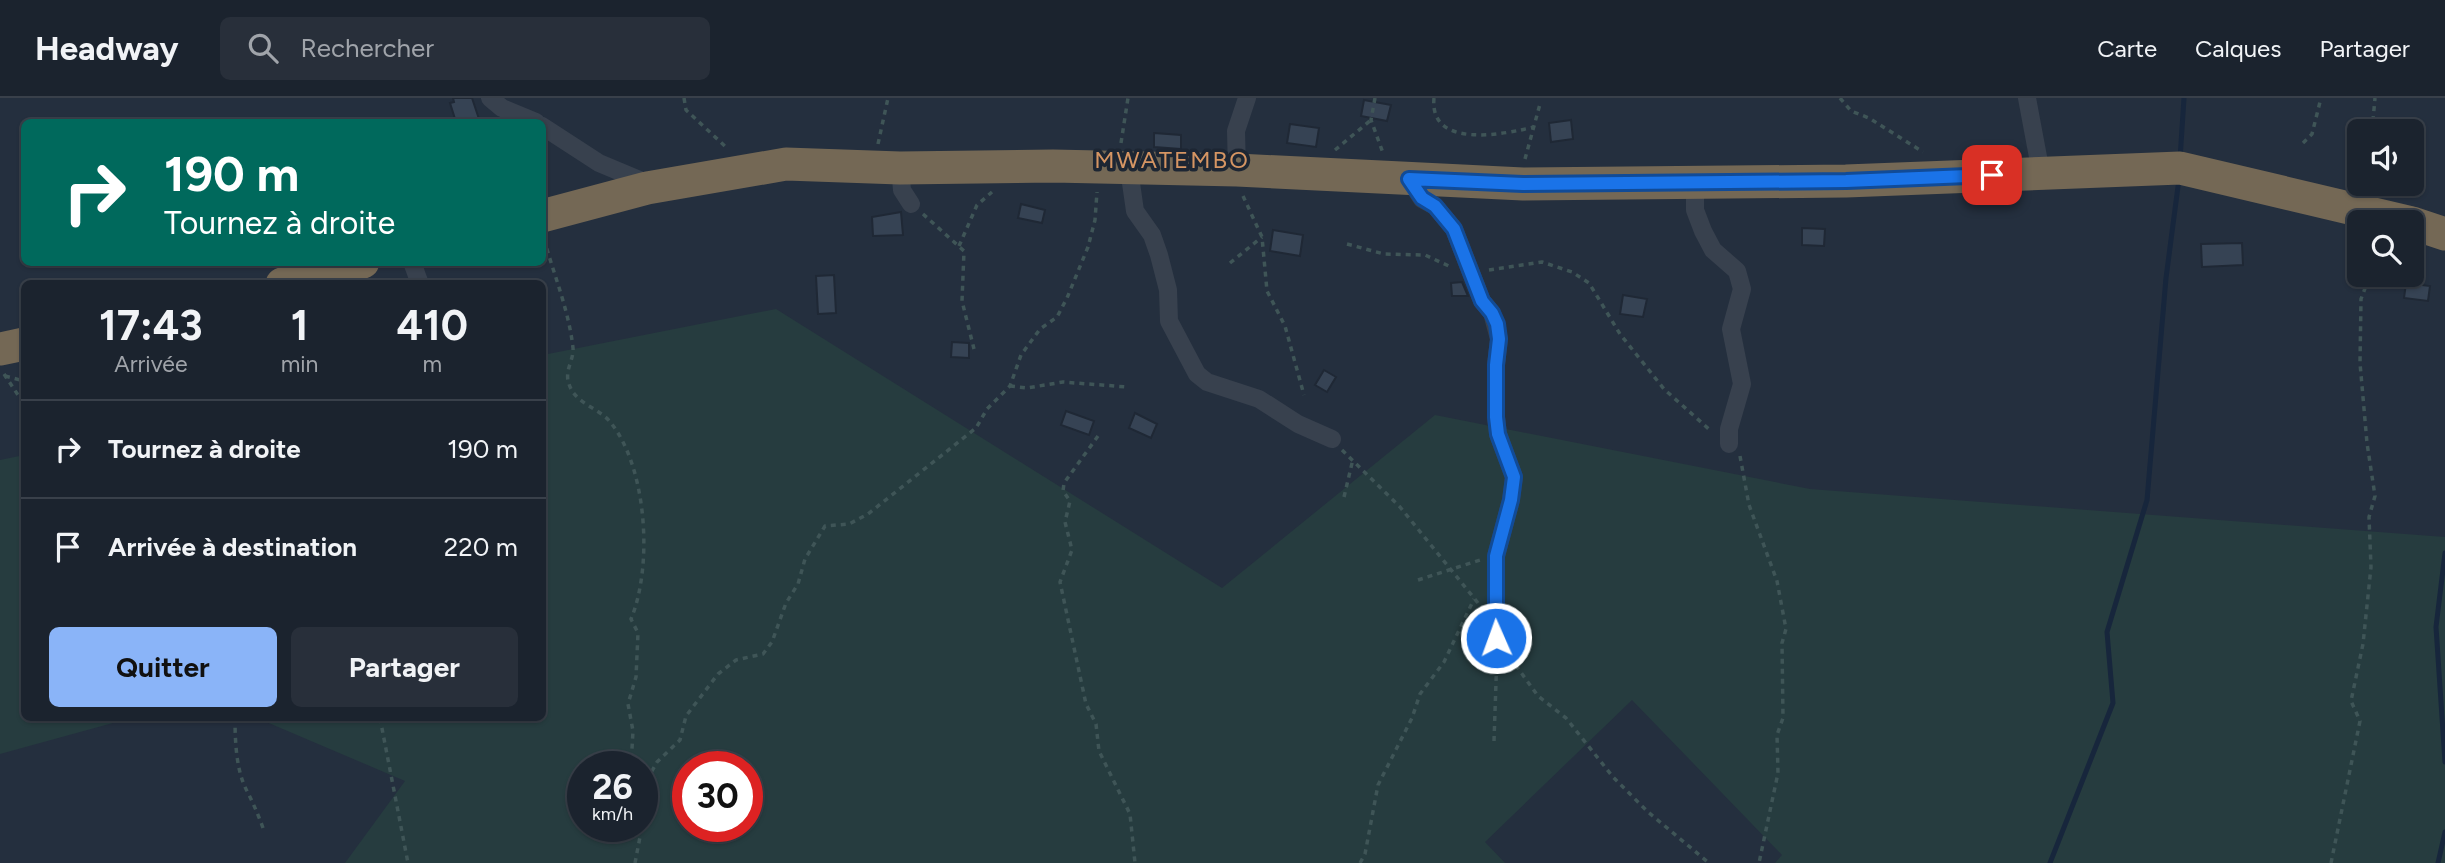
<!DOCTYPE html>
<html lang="fr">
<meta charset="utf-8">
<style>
:root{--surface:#1b232e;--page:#282f3a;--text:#f1f3f6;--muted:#a0a4aa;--line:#39404a;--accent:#8ab4f8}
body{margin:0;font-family:Figtree,sans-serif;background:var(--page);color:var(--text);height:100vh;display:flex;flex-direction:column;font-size:26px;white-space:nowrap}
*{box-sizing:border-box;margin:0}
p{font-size:23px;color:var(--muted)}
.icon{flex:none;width:38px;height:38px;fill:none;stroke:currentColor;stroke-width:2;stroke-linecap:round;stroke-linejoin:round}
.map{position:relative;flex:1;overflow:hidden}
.details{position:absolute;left:21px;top:182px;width:525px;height:441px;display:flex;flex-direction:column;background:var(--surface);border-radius:10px;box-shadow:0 2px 5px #0004,0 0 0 2px var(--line)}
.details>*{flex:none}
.banner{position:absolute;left:21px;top:21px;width:525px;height:147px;border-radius:10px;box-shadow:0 2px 5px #0004,0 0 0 2px var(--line);background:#00695c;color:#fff;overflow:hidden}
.fabs{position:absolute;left:2347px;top:21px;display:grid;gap:14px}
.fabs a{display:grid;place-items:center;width:77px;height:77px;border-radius:10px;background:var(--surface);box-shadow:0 2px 5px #0004,0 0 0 2px var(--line);font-size:35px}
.speed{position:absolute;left:567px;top:653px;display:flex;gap:14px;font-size:35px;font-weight:700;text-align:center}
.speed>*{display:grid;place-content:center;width:91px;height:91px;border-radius:50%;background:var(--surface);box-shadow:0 2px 5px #0004,0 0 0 2px var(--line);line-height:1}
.speed small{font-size:18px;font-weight:400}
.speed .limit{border:10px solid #d22;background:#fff;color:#111}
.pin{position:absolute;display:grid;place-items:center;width:60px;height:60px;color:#fff;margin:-30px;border-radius:14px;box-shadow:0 4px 10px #0006}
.me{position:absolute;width:77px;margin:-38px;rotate:358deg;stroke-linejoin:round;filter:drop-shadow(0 0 5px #0008)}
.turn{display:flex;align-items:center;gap:24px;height:147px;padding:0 28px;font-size:32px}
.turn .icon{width:91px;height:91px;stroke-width:2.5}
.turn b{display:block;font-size:49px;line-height:60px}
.eta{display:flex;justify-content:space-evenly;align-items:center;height:119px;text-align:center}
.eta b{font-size:42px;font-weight:700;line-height:49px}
.action{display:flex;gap:14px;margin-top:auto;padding:14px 28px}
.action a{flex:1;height:80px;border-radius:10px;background:var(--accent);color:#111;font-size:28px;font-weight:700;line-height:80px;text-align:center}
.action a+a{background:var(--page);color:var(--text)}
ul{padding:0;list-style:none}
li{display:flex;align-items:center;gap:21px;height:98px;padding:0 28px;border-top:2px solid var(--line)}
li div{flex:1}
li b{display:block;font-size:26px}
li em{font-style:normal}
header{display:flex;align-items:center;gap:42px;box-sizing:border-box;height:98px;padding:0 35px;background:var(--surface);border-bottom:2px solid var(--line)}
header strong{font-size:33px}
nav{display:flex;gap:38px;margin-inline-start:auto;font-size:24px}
.search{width:490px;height:63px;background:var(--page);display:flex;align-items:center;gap:18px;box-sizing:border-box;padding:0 24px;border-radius:10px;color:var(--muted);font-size:26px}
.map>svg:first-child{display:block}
.green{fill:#263c3f;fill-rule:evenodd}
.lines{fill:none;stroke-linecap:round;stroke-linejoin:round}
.stream{stroke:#17263c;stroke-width:5}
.building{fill:#364354;stroke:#1f2835;stroke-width:2}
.path{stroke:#3f5557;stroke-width:3.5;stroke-dasharray:5 5;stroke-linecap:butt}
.street{stroke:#38414e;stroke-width:18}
.highway{stroke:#746855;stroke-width:33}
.route-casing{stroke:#114b97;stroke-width:18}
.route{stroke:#1a73e8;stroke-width:12}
.labels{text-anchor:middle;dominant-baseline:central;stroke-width:7;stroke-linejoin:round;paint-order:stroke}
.quarter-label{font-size:24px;letter-spacing:2px;fill:#d59563;stroke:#1d2633}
</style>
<header>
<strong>Headway</strong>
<div class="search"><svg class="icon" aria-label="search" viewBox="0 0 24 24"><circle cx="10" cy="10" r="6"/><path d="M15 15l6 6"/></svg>Rechercher</div>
<nav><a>Carte</a><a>Calques</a><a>Partager</a></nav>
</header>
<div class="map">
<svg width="2445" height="765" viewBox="0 0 2445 765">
<rect width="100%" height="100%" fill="#242f3e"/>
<g class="green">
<path d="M776 211 1222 490 1435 317 1810 391 2445 439V765H1775L1782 757 1632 602 1485 744 1505 765H345L405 683 257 620H542L543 257ZM583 668H642V728H583ZM688 668H747V728H688Z"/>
<path d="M24 357V620H131L0 656V362Z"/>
</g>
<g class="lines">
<g class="stream">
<path d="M2180 61 2184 0"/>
<path d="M2445 455 2436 529 2445 664"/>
<path d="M2050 765 2113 605 2107 534 2147 402 2166 180 2179 81"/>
<path d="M2438 765 2445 734"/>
</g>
</g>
<g class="building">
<path d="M453 0H472L480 24H456L450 5 454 4Z"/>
<path d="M1364 2 1391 7 1387 23 1361 18Z"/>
<path d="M1571 22 1573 41 1551 44 1549 25Z"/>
<path d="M1290 26 1319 30 1316 49 1287 45Z"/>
<path d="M1154 35 1181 37V51L1154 49Z"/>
<path d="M1021 106 1045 112 1042 125 1018 120Z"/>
<path d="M901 114 903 137 873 138 872 119Z"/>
<path d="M1802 130 1825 131 1824 148 1802 147Z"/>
<path d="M1273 132 1303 137 1300 158 1270 153Z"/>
<path d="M2242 145 2243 167 2202 169 2201 146Z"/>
<path d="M834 177 836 215 818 216 816 178Z"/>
<path d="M1462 184 1468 198H1452L1451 185Z"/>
<path d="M2406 185 2430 188 2428 203 2404 200Z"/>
<path d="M1623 197 1647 201 1643 219 1620 216Z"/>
<path d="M952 244 969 245V260L951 259Z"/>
<path d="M1324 272 1336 279 1327 294 1315 287Z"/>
<path d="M1066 313 1094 323 1089 337 1061 327Z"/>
<path d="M1135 315 1157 326 1151 340 1129 330Z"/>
</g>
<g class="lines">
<g class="path">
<path d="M684 0 686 12 727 50"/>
<path d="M1375 0 1371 22 1383 55"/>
<path d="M1434 0C1429 52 1505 36 1534 29"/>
<path d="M1840 0 1851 13 1869 20 1923 54"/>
<path d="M484 24V16"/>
<path d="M2372 33 2375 0"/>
<path d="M1121 45 1128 0"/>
<path d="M2303 45 2312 36 2321 0"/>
<path d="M878 46 888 0"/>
<path d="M1335 52 1371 22"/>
<path d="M1525 61 1540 6"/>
<path d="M1243 98 1262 139 1267 193 1285 228 1304 297"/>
<path d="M923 116 964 153 962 203 974 251"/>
<path d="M544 141C554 177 569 213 573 250 574 262 564 273 569 286 575 306 600 310 611 325 647 370 653 468 631 521L638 535 636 579 628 606 633 633 631 668"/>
<path d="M1347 146 1384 156 1425 157 1451 169"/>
<path d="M959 148 977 107 992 94"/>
<path d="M1230 165 1262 139"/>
<path d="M1489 172 1542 164 1572 174 1589 185 1620 236 1664 291 1711 333"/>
<path d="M4 276 24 306"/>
<path d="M5 278 24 283"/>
<path d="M1010 288 1027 290 1063 284 1127 289"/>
<path d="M1098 338 1064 385 1063 393 1070 403 1065 424 1072 452 1060 484 1086 606 1096 626 1099 653 1130 716 1135 765"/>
<path d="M1342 352 1400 409 1478 505"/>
<path d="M1740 358 1749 407 1777 483 1786 531 1782 545 1783 620 1777 637 1778 675 1759 765"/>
<path d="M1344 399 1353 361"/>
<path d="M1418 482 1480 462"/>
<path d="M1504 551 1538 598 1566 620 1613 679 1648 714 1709 765"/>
<path d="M235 620C235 642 236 673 247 693 253 705 258 716 263 730"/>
<path d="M380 620 408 765"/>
<path d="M1494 643 1497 555"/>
<path d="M642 691 657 664 680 642 686 618 718 576 736 562 763 556 772 544 786 505 798 486 805 461 825 428 849 426 868 416 976 330 987 311 1010 288 1021 257 1040 231 1057 219 1067 200 1088 149 1095 122 1097 94"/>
<path d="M635 765 640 739 637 728"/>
<path d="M1360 765 1365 756 1378 687 1412 620 1420 596 1444 564 1474 501"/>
<path d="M2331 765 2360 623 2351 603 2363 546 2371 469 2369 419 2375 398 2367 345 2360 265 2361 201 2370 177"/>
</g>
<g class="street">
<path d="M490 0 502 10 536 24"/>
<path d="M2027 0 2041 75"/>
<path d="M542 28 599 65 642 83 647 90"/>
<path d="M900 70 902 92 911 106"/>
<path d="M1129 71 1135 113 1152 137 1159 157 1168 192 1169 223 1197 276 1207 284 1259 301 1298 326 1332 341"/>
<path d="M1237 72 1236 33 1247 0"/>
<path d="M1409 81 1422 101 1435 108 1454 131 1482 203 1492 215 1499 241 1496 267V319L1498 336 1514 379 1511 402 1496 458V539"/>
<path d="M1695 83V112L1703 133 1713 152 1737 173 1742 191 1731 231 1742 286 1729 331V346"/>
<path d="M412 164 420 186"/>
</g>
<g class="highway">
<path d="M542 118 647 90 786 66 900 70 1053 68 1237 72 1523 86 1846 83 2180 70 2408 124"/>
<path d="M2412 125 2445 136"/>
<path d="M282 186 363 164"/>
<path d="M0 251 24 246"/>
</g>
</g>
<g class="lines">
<defs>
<path id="route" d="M1496 540V458L1511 402 1514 379 1498 336 1496 319V267L1499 241 1497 226 1492 215 1482 203 1454 131 1435 108 1422 100 1409 81 1523 86 1846 83 1992 77"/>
</defs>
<use href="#route" class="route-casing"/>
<use href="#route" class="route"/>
</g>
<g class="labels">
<g class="quarter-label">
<text x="1172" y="61">MWATEMBO</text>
</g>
</g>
</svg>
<div class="fabs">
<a><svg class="icon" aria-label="sound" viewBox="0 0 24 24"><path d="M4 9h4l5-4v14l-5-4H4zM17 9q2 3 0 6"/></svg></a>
<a><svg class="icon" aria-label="search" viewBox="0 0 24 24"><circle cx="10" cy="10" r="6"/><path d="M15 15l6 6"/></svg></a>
</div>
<div class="speed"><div>26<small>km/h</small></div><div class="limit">30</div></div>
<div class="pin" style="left:1992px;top:77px;background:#d93025"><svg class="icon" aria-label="arrive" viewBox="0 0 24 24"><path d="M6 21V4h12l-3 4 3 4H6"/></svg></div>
<svg class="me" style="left:1496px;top:540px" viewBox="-20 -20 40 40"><circle r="17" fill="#1a73e8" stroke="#fff" stroke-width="3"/><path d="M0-11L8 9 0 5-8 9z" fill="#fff"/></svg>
<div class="banner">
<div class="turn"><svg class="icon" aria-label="right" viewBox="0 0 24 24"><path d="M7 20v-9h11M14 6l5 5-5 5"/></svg><div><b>190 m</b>Tournez à droite</div></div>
</div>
<section class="details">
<div class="eta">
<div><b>17:43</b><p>Arrivée</p></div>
<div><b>1</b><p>min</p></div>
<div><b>410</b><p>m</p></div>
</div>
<ul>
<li><svg class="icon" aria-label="right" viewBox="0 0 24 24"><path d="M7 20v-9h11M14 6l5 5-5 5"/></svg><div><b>Tournez à droite</b></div><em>190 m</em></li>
<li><svg class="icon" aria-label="arrive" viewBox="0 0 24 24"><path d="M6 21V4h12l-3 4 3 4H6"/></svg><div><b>Arrivée à destination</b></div><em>220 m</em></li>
</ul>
<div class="action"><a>Quitter</a><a>Partager</a></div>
</section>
</div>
